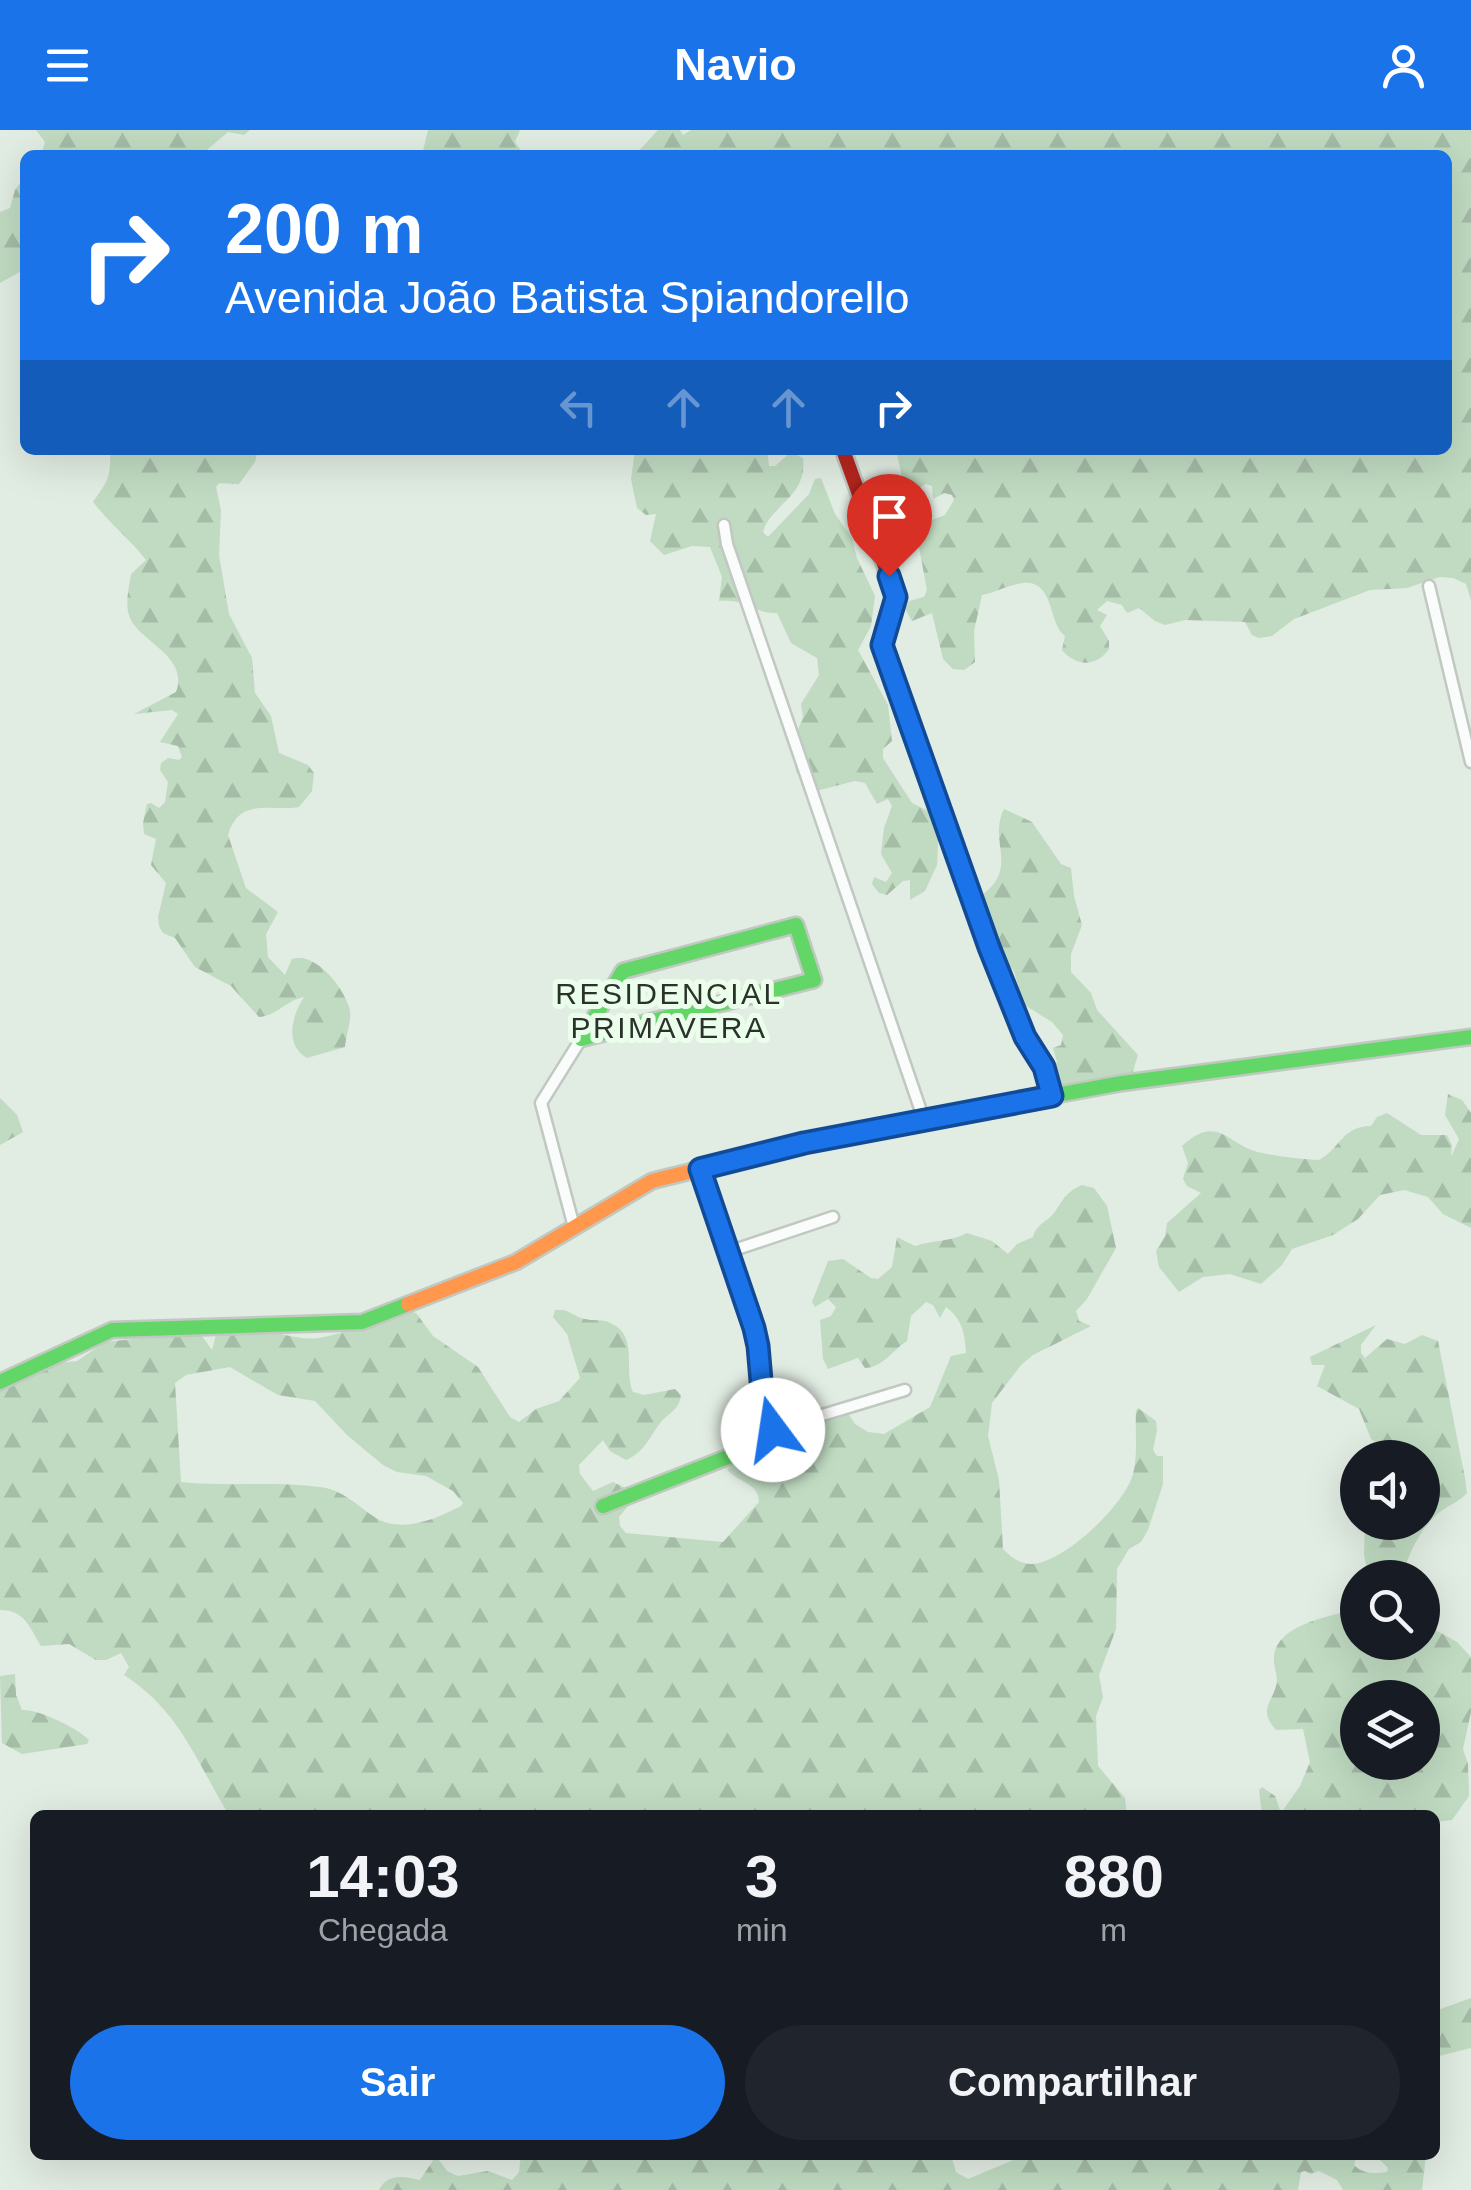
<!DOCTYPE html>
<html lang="pt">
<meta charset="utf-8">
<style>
:root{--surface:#171b24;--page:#20242c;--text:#f1f3f6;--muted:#9ea1a6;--accent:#1a73e8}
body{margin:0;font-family:Arial,sans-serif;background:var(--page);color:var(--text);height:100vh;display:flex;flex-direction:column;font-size:38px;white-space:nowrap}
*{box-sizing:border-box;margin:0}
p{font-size:32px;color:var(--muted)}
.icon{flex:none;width:55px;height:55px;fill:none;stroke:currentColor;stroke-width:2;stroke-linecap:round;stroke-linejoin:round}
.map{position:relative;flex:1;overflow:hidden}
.drawer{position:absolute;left:30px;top:1680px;width:1410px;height:350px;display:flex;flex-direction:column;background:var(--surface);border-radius:15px;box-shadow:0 10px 40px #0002}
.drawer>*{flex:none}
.banner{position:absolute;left:20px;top:20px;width:1432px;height:305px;border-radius:15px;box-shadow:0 10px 40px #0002;background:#1a73e8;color:#fff;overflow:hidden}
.fabs{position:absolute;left:1340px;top:1310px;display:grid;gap:20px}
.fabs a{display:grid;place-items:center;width:100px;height:100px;border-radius:50%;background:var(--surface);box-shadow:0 10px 40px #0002;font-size:50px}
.pin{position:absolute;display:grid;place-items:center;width:85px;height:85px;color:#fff;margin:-102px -42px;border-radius:50% 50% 50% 0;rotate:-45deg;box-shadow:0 0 10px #0007}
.pin .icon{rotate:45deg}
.me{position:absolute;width:110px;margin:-55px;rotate:346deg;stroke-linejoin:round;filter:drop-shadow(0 0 8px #0008)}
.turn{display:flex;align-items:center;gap:35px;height:210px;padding:0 40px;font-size:45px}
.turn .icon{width:130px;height:130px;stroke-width:2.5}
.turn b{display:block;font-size:70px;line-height:85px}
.lanes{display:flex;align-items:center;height:95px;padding:0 40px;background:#0003;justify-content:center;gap:50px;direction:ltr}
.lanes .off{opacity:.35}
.eta{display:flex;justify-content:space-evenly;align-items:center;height:170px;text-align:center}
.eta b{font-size:60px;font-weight:700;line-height:70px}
.action{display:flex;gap:20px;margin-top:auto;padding:20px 40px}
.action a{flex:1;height:115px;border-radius:60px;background:var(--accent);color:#fff;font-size:40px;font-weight:700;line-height:115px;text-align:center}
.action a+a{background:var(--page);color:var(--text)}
header{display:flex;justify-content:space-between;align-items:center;height:130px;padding:0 40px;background:var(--accent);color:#fff;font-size:45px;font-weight:700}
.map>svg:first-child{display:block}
.forest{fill:url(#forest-firs);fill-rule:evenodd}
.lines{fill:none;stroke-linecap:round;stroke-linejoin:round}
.street-casing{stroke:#c1c8c1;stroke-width:15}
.fast-casing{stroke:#c1c8c1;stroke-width:19}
.slow-casing{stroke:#c1c8c1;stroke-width:19}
.jam-casing{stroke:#c1c8c1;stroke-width:19}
.street{stroke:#fafcfb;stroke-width:10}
.fast{stroke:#63d668;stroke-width:14}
.slow{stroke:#ff974d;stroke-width:14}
.jam{stroke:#b3261e;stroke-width:14}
.route-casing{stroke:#114b97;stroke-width:25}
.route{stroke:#1a73e8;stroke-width:18}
.labels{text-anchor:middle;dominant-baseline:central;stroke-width:10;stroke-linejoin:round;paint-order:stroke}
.neighbourhood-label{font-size:30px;letter-spacing:2.5px;fill:#2b322c;stroke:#ebfdeb}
</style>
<header><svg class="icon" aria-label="menu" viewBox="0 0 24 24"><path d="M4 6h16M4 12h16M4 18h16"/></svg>Navio<svg class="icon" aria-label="person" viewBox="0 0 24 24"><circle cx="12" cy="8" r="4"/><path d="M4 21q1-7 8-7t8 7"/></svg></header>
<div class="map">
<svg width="1471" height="2060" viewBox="0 0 1471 2060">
<defs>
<pattern id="forest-firs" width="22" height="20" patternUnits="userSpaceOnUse" patternTransform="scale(2.5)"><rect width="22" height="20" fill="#c0dbc2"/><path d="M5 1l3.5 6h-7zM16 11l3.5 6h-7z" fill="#a5bca7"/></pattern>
</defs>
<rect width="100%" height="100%" fill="#e1ece2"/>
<g class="forest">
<path d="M36 0H250L244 5 228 2 201 25H41L45 12Z"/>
<path d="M428 0H520L515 12 524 25H422Z"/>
<path d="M658 0H680L683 5 691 0H1471V470L1466 454 1453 448 1439 447 1407 458 1370 460 1294 489 1272 506 1259 508 1252 505 1245 492 1185 490 1165 495 1155 491 1139 478 1127 483 1122 475 1107 471 1097 480 1107 485 1100 496 1109 511V519C1096 538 1075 536 1062 520L1065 506C1049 494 1054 457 1030 453 1016 451 996 463 982 465L974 501 975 532 964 540 953 539 943 529 932 483 912 491 905 479 909 471 924 467 927 460 915 396 945 385 954 370 952 365 944 363 933 369 932 356 926 354 906 366 896 320H1448V25H635Z"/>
<path d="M25 46V139L0 153V82L10 78 15 60Z"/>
<path d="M110 320H258L255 332 239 354 219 353 216 357 221 380 219 425 229 484 252 528 255 563 271 586 279 623 308 635 314 643 312 661 299 677C272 682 239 666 228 705L246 758 278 782 266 804 268 827 285 845 292 829C316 822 342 856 349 877 353 888 346 904 345 917L307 928C284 915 292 885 304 867 287 870 276 886 259 887L231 856 195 837 175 808 163 803 159 796 158 787 166 753 151 735 156 709 144 704 143 693 147 674 151 673 159 678 165 672 168 652 160 640 161 633 168 628 179 630 182 627 178 616 160 612 178 584 172 580 134 584 176 562C190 525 136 511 129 485 125 472 129 457 131 444L146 430C129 408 110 394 93 372 108 350 111 349 110 320Z"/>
<path d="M635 320H767L769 336H775L791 322 803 328C808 367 770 375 763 402L768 407 809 364 815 349 821 348 835 384 852 408 857 428 875 466 871 496 858 520 888 575 892 611 883 619V628L912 673 934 684 939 696 937 735 925 761 910 770V750L903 751 887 765 879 763 872 754 874 747 886 752 892 743 881 724 884 698 892 676 888 669 877 674 865 653 855 651 816 661 796 642 794 610 803 587 801 574 819 545 817 528 791 513 777 483C753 484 750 469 719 471L722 447 710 417 692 416 664 425 650 411 656 384 646 385 637 378 631 349Z"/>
<path d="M1004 679 1032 692 1061 734 1071 738 1074 766 1082 795 1071 824V842L1091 863 1097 880 1138 925 1131 947 1093 962 1050 958 1053 938 1057 932 1053 918 1061 915 1063 905 1052 892 1023 874 1014 841 989 815 978 768C1022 738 987 714 1004 679Z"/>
<path d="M1448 964 1462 970 1471 983V1098L1443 1084 1428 1067 1404 1060 1380 1065 1358 1089 1333 1105 1292 1119 1282 1135 1261 1154 1230 1144 1203 1147 1179 1162 1159 1137 1156 1121 1165 1106 1167 1093 1201 1063 1187 1056 1183 1049 1188 1033 1182 1016C1219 982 1227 1016 1262 1023 1281 1027 1300 1029 1319 1030 1340 1019 1342 996 1371 996L1377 987 1387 983 1421 1005H1447L1452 1015 1451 1027 1459 1009 1445 985Z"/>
<path d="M0 968 17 985 23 1002 0 1015Z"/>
<path d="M1082 1055 1094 1058 1107 1076 1116 1118 1087 1169 1076 1181 1079 1191 1091 1196 1033 1225 1021 1235 992 1273 988 1306 999 1350 1003 1419C1011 1427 1018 1433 1030 1434 1062 1435 1125 1375 1133 1344 1138 1325 1135 1301 1136 1281L1138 1278 1156 1291 1157 1300 1153 1320 1157 1326H1163V1354L1148 1400 1141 1412 1129 1419 1117 1439 1116 1499 1099 1545 1103 1567 1096 1586 1098 1636 1125 1668 1127 1685H229C196 1631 180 1581 124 1545L129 1537 121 1523 106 1530H96L69 1514 41 1516C30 1499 26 1480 0 1480V1261L60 1233 77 1231 105 1212 199 1202 212 1220 216 1205C246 1185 287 1213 319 1208 347 1203 376 1190 403 1179L416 1183 433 1206 478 1237 510 1287 519 1292 536 1279 559 1271 580 1248 567 1204 553 1187 555 1180C568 1178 573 1186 585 1189 593 1191 600 1189 608 1192 640 1204 623 1238 633 1262L644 1265 675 1259 681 1265C679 1280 671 1281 661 1292 649 1307 645 1322 626 1330L610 1321 603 1310 579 1335 580 1344 593 1361 613 1352 638 1364 619 1387 620 1396 626 1403 723 1412 759 1372C759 1352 737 1353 727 1339L758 1312 761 1279C781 1307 822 1300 844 1277L855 1294 868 1302 884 1304 930 1277 951 1226 966 1223C965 1203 962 1189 946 1177L940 1188 933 1175 926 1172 911 1186 907 1211C893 1220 882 1238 865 1238L858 1228 828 1239 823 1229 820 1190 831 1186 836 1177 828 1169 815 1177 812 1172 828 1131 843 1129 871 1148 878 1149 892 1137 897 1107 915 1116C933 1110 950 1112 967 1103L992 1111 1008 1124 1017 1114 1033 1107C1037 1093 1046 1093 1054 1083 1064 1069 1066 1062 1082 1055ZM230 1237 278 1265 315 1271 347 1305 383 1335 397 1342 426 1346 453 1361 463 1373 461 1376C436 1389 400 1405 373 1386 355 1374 343 1360 320 1357 273 1351 228 1357 181 1352L175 1253 186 1245Z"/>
<path d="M1376 1195 1361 1215V1223L1365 1228 1387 1209 1405 1214 1422 1205 1438 1211 1465 1348 1467 1363C1456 1374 1450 1374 1440 1382 1421 1397 1408 1424 1402 1447H1368L1364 1424 1365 1393 1422 1392V1328L1379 1327 1381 1315 1371 1309 1359 1279 1317 1256 1325 1235H1312L1310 1227Z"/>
<path d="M1357 1478 1358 1512H1422L1423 1493 1457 1512 1471 1527V1582L1463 1619 1468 1634 1469 1666 1452 1690 1435 1692V1685H1262L1259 1660 1262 1657 1275 1666 1281 1683 1300 1656 1310 1632 1303 1599 1276 1600C1256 1577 1275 1572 1277 1550 1277 1543 1273 1534 1274 1527 1277 1493 1332 1487 1357 1478ZM1358 1568H1422V1632H1358Z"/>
<path d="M15 1544 16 1565 22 1580C38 1579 78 1598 89 1610L87 1614 22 1624 2 1613 0 1546Z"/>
<path d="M1471 1868V1918L1435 1927V1881Z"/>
<path d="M521 2025H951L956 2042 968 2049 1025 2025H1357L1354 2035C1362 2044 1376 2044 1387 2042L1388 2038 1375 2025H1426L1422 2060H1343L1337 2050 1319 2041 1311 2044 1305 2041 1301 2042 1298 2060H379C387 2043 405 2046 420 2050L436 2026 447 2041 458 2046 488 2041 512 2050 519 2042Z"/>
</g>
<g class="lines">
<defs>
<g id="street">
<path d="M724 395 727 414 924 990"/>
<path d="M1429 456 1471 632"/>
<path d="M574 1097 541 973 581 909"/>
<path d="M728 1122 833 1087"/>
<path d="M773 1300 905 1260"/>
</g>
<g id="fast">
<path d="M796 795 814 850 581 909 623 841Z"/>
<path d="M1051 966 1122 953 1471 907"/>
<path d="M0 1252 112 1200 362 1192 408 1174"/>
<path d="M603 1376 761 1314 773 1300 762 1262 759 1217 754 1198 700 1039"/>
</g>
<path id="slow" d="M408 1174 516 1132 652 1051 804 1013 1051 966"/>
<path id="jam" d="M843 320 896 467 883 515 989 817 1025 907 1044 937 1052 966"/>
</defs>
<use href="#street" class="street-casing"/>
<use href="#fast" class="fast-casing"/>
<use href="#slow" class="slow-casing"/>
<use href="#jam" class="jam-casing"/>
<use href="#street" class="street"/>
<use href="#fast" class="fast"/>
<use href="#slow" class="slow"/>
<use href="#jam" class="jam"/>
</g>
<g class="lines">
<defs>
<path id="route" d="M773 1300 762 1262 758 1216 754 1198 700 1039 804 1013 1052 966 1044 937 1025 907 989 817 882 515 896 467 889 446"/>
</defs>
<use href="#route" class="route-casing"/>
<use href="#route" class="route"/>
</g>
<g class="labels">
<g class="neighbourhood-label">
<text x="669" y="863">RESIDENCIAL<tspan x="669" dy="34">PRIMAVERA</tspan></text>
</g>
</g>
</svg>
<div class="fabs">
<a><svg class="icon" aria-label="sound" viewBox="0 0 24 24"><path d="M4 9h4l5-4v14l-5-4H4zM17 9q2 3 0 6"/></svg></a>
<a><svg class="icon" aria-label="search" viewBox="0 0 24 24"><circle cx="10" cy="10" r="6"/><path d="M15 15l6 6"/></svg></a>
<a><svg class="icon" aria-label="layers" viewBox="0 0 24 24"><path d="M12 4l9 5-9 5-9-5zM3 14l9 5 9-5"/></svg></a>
</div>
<div class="pin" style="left:889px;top:446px;background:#d93025"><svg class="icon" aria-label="arrive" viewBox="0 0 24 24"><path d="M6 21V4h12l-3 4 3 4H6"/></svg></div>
<svg class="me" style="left:773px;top:1300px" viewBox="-20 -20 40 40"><circle r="19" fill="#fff"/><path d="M0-13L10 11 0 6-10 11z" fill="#1a73e8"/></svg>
<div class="banner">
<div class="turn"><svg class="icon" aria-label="right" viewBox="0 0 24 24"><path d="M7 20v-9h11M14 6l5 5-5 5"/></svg><div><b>200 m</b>Avenida João Batista Spiandorello</div></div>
<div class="lanes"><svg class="icon off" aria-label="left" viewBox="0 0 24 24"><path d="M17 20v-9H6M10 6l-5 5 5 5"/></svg><svg class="icon off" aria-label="ahead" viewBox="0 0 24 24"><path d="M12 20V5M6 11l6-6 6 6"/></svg><svg class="icon off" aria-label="ahead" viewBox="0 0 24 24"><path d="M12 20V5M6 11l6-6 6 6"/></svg><svg class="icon" aria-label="right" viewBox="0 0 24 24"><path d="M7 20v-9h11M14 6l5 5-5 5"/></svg></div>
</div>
<section class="drawer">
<div class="eta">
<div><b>14:03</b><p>Chegada</p></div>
<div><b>3</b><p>min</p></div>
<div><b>880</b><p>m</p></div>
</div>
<div class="action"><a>Sair</a><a>Compartilhar</a></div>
</section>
</div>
